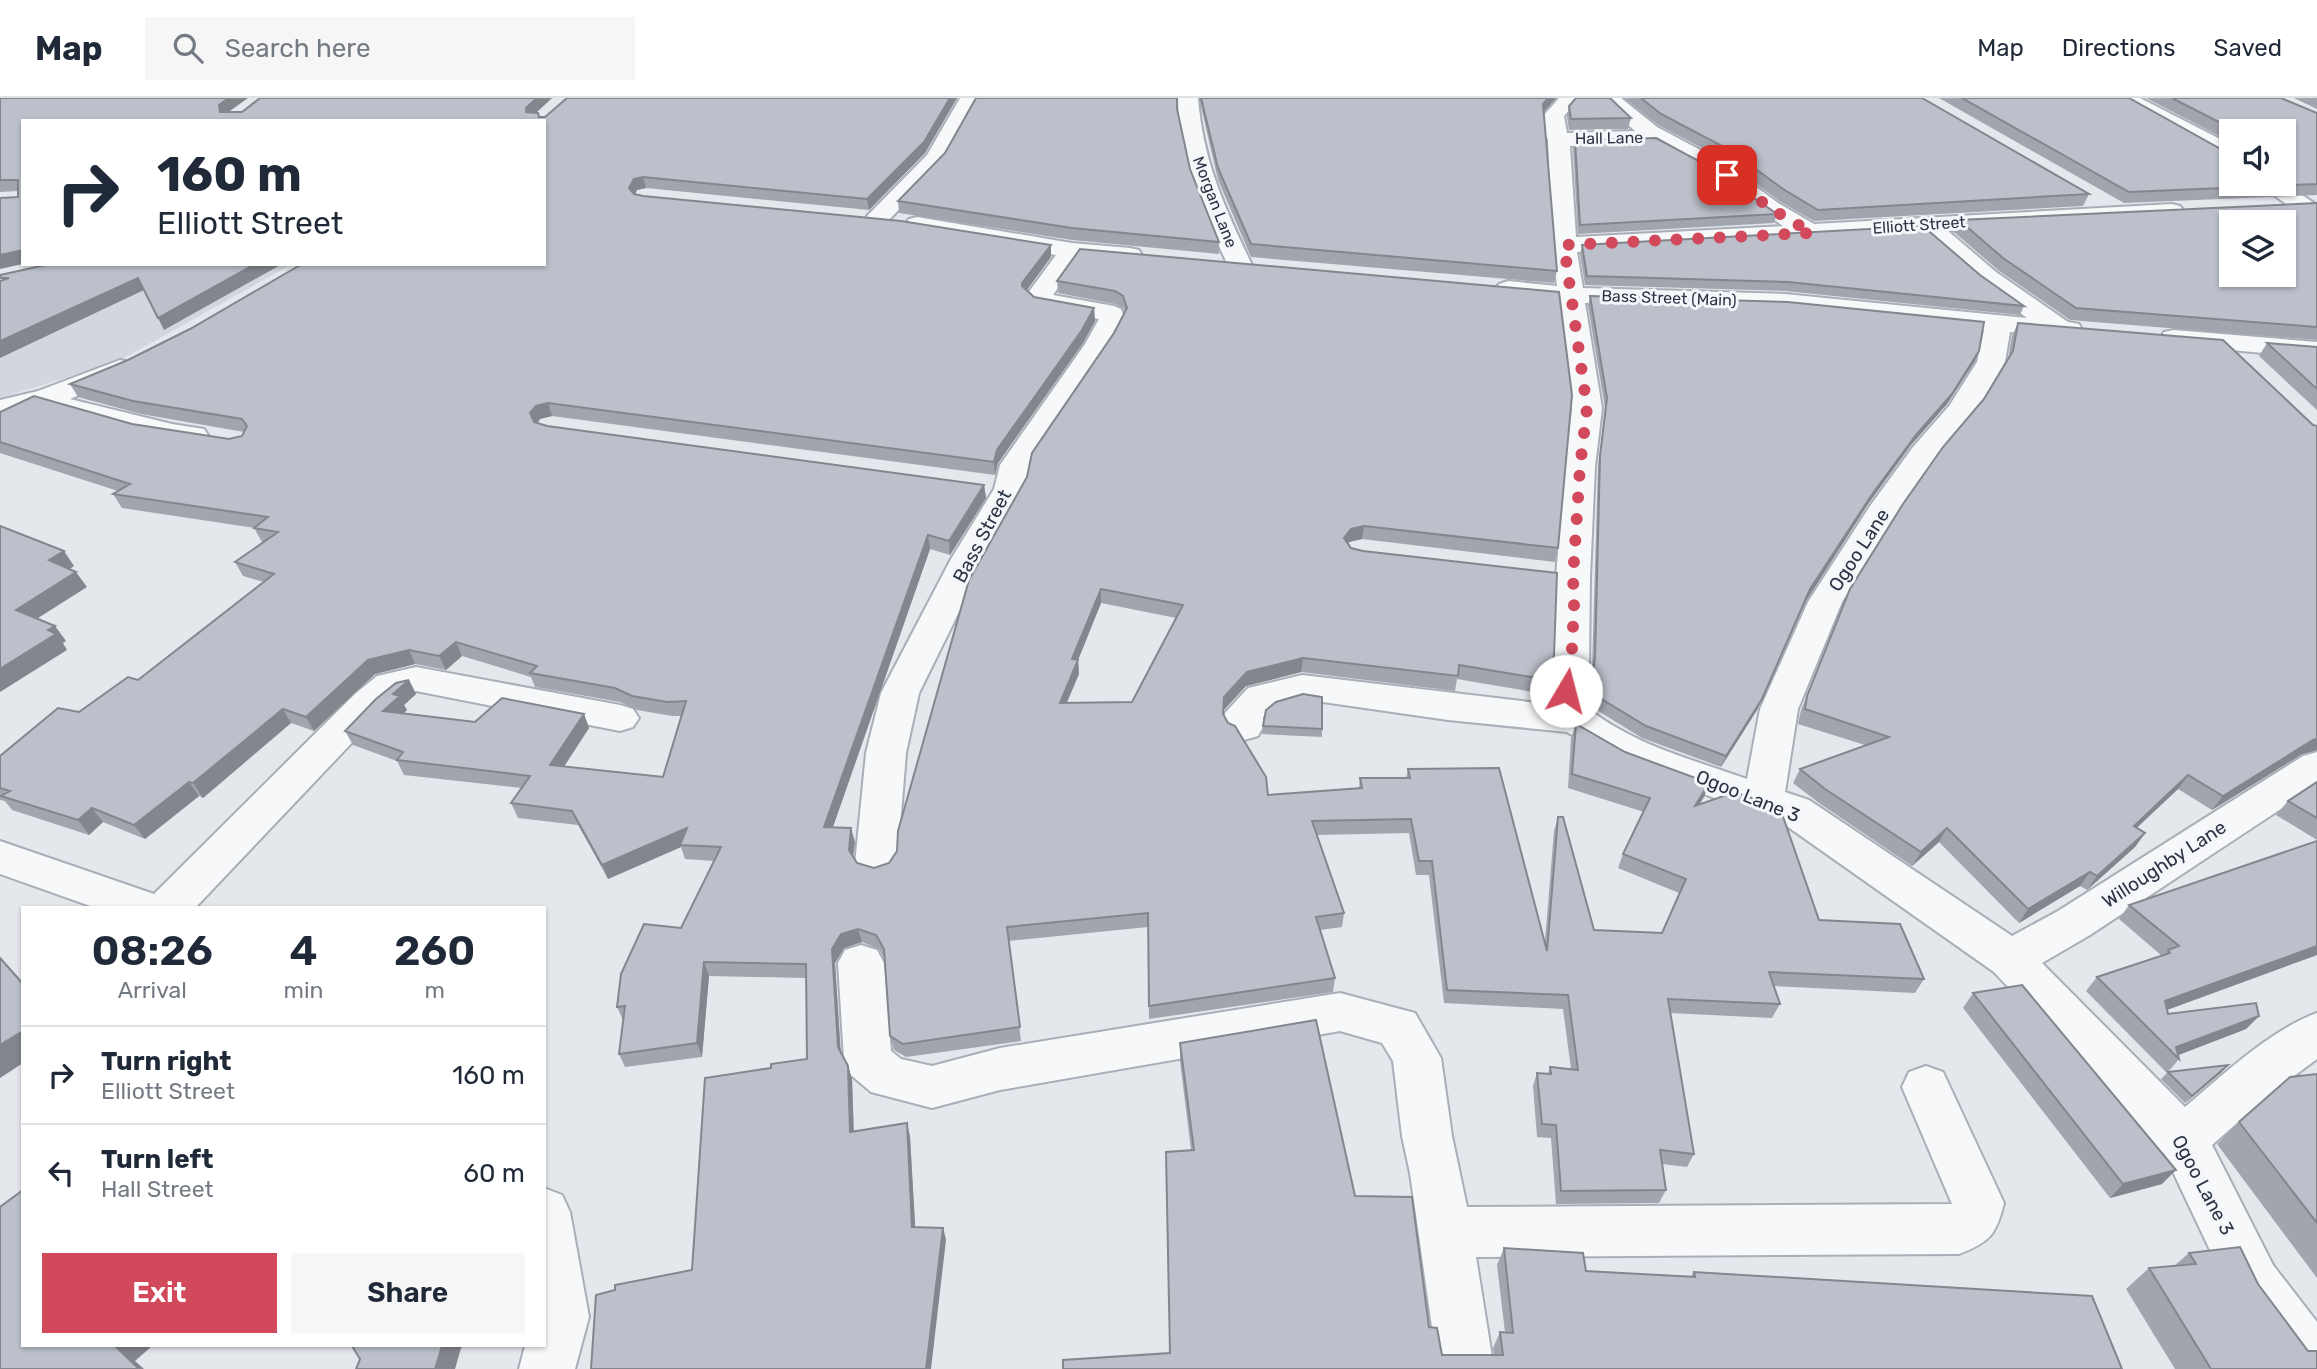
<!DOCTYPE html>
<style>
:root{--surface:#fff;--page:#f6f6f7;--text:#1f2937;--muted:#747a83;--line:#e0e1e3;--accent:#d1495b}
body{margin:0;font-family:Rubik,sans-serif;background:var(--page);color:var(--text);height:100vh;display:flex;flex-direction:column;font-size:26px;white-space:nowrap}
*{box-sizing:border-box;margin:0}
p{font-size:23px;color:var(--muted)}
.icon{flex:none;width:38px;height:38px;fill:none;stroke:currentColor;stroke-width:2;stroke-linecap:round;stroke-linejoin:round}
.map{position:relative;flex:1;overflow:hidden}
.sheet{position:absolute;left:21px;top:808px;width:525px;height:441px;display:flex;flex-direction:column;background:var(--surface);border-radius:0px;box-shadow:0 2px 5px #0004}
.sheet>*{flex:none}
.top-card{position:absolute;left:21px;top:21px;width:525px;height:147px;border-radius:0px;box-shadow:0 2px 5px #0004;background:#fff;color:var(--text);overflow:hidden}
.controls{position:absolute;left:2219px;top:21px;display:grid;gap:14px}
.controls a{display:grid;place-items:center;width:77px;height:77px;border-radius:0px;background:var(--surface);box-shadow:0 2px 5px #0004;font-size:35px}
.pin{position:absolute;display:grid;place-items:center;width:60px;height:60px;color:#fff;margin:-30px;border-radius:14px;box-shadow:0 4px 10px #0006}
.me{position:absolute;width:77px;margin:-38px;rotate:8deg;stroke-linejoin:round;filter:drop-shadow(0 0 5px #0008)}
.turn{display:flex;align-items:center;gap:24px;height:147px;padding:0 21px;font-size:32px}
.turn .icon{width:91px;height:91px;stroke-width:2.5}
.turn b{display:block;font-size:49px;line-height:60px}
.eta{display:flex;justify-content:space-evenly;align-items:center;height:119px;text-align:center}
.eta b{font-size:42px;font-weight:600;line-height:49px}
.primary-button{display:flex;gap:14px;margin-top:auto;padding:14px 21px}
.primary-button a{flex:1;height:80px;border-radius:0px;background:var(--accent);color:#fff;font-size:28px;font-weight:600;line-height:80px;text-align:center}
.primary-button a+a{background:var(--page);color:var(--text)}
ul{padding:0;list-style:none}
li{display:flex;align-items:center;gap:21px;height:98px;padding:0 21px;border-top:2px solid var(--line)}
li div{flex:1}
li b{display:block;font-size:26px}
li em{font-style:normal}
header{display:flex;align-items:center;gap:42px;box-sizing:border-box;height:98px;padding:0 35px;background:var(--surface);border-bottom:2px solid var(--line)}
header strong{font-size:33px}
nav{display:flex;gap:38px;margin-inline-start:auto;font-size:24px}
.search{width:490px;height:63px;background:var(--page);display:flex;align-items:center;gap:18px;box-sizing:border-box;padding:0 24px;border-radius:0px;color:var(--muted);font-size:26px}
.map>svg:first-child{display:block}
.built{fill:#d2d6de}
.lines{fill:none;stroke-linecap:round;stroke-linejoin:round}
.minor-casing{stroke:#a9aeb7;stroke-width:4}
.minor{fill:#f7f8fa;fill-rule:evenodd}
.wall{fill:#a1a5ae;fill-rule:evenodd}
.shaded-wall{fill:#83868d}
.building{fill:#bbc0ca;stroke:#83868d;stroke-width:2;fill-rule:evenodd}
.route{stroke:#d1495b;stroke-width:12;stroke-dasharray:0 21.6}
.labels{text-anchor:middle;dominant-baseline:central;stroke-width:6;stroke-linejoin:round;paint-order:stroke}
.far-street-label{font-size:16px;fill:#2b3445;stroke:#f4f6f9}
.street-label{font-size:19px;fill:#2b3445;stroke:#f4f6f9}
</style>
<header>
<strong>Map</strong>
<div class="search"><svg class="icon" aria-label="search" viewBox="0 0 24 24"><circle cx="10" cy="10" r="6"/><path d="M15 15l6 6"/></svg>Search here</div>
<nav><a>Map</a><a>Directions</a><a>Saved</a></nav>
</header>
<div class="map">
<svg width="2317" height="1271" viewBox="0 0 2317 1271">
<rect width="100%" height="100%" fill="#e4e7ec"/>
<path class="built" d="M63 166H292L117 264 0 300V184Z"/>
<g class="lines">
<defs>
<g id="minor">
<path d="M960 0H980L944 65 884 127H868L864 122 868 117 927 57Z"/>
<path d="M1178 0H1198C1203 64 1225 110 1252 167L1248 172 1239 175 1230 172 1197 100 1179 37Z"/>
<path d="M1559 0H1580L1564 18 1567 35 1635 33 1599 0H1621L1657 29 1723 64 1778 105 1814 126 2172 106 2180 108 2184 113 2180 118 2172 120 1948 133 1996 174 2068 224 2079 226 2082 232 2079 238 2069 240 2010 234 2005 264 1976 313 1935 361 1895 418 1842 504 1798 611 1785 694 1809 702 2012 838 2058 813 2303 658 2317 654V687L2090 837 2042 865 2185 1009C2223 977 2270 932 2317 915V961L2271 995 2212 1047 2273 1167 2317 1224V1271H2283L2235 1205 2165 1057 1994 874 1781 724 1621 666 1567 634 1448 622 1302 601 1274 609 1263 619V629L1258 638 1244 642 1230 638 1225 629V615L1248 590 1302 577 1546 606 1553 571 1556 479 1565 369 1572 310 1559 204 1499 196 1495 191 1499 186 1508 183 1557 188 1552 147 1548 42 1543 28 1544 17ZM1655 46 1707 74 1783 128 1576 139 1570 48ZM1921 134 1978 184 2027 220 1785 196 1583 190 1577 154ZM1585 205 1785 212 1984 232 1977 264 1949 308 1913 349 1870 408 1808 504 1760 611 1747 681C1691 661 1630 646 1584 607L1589 571 1590 479 1595 369 1602 310Z"/>
<path d="M2114 0H2140L2220 41 2231 49V66L2223 64 2204 51 2117 4Z"/>
<path d="M2284 85 2317 107V124L2309 122 2258 86Z"/>
<path d="M917 119 1072 145 1130 150 1139 152 1142 157 1139 162 1130 164 1079 160 1053 197 1114 208 1121 211 1125 221 1112 246 1030 367 1026 391 985 461 919 595 906 655 897 766 891 777 876 782 861 777 855 766 866 655 881 595 951 461 994 391 1000 367 1085 246 1099 221 1035 209 1025 199 1056 157 909 131 905 126 909 121Z"/>
<path d="M2174 232 2317 244V260L2164 246 2160 240 2164 234Z"/>
<path d="M120 262 130 264 134 270 130 276 70 301 172 326 204 331 208 337 204 343C170 352 94 324 58 315L53 309 55 307 0 320V302L38 293Z"/>
<path d="M416 569 620 607 633 611 639 620 633 629 620 633 416 593 402 597 382 613 195 810H96L0 776V743L154 796 356 595 377 578Z"/>
<path d="M861 847 877 852 884 865 891 953 901 961 932 968 1000 950 1340 895 1415 915 1441 960 1452 1038 1467 1109 1952 1106 1902 989 1909 974 1926 968 1943 974 2004 1105C1996 1137 1990 1144 1959 1156L1476 1159 1494 1271H1438L1410 1075 1402 1038 1393 963 1382 945 1340 933 1000 992 932 1010 871 994 851 977 844 962 838 865 845 852Z"/>
<path d="M544 1090 562 1097 570 1114 589 1219 575 1271H519L525 1248H544Z"/>
</g>
</defs>
<use href="#minor" class="minor-casing"/>
<use href="#minor" class="minor"/>
</g>
<g class="wall">
<path d="M0 0 229 14 552 0 536 15 539 19H545L567 0H957L925 55 869 112 646 90 637 92 635 96 643 98 1051 147V159L1027 192 1034 199 1094 210 1095 223 1083 245 998 365 995 377 552 318 540 321 537 325 547 328 984 387 986 400 950 457 930 451 833 729 855 744 853 759 857 765 874 770 889 765 897 753 1114 235 1125 214 1123 210 1115 206 1058 195 1057 183 1080 151 1558 450 1555 464 1362 441 1349 444 1348 446 1351 450 1549 582 1545 596 1457 581 1455 593 1301 574 1246 588 1223 613V616L1268 697 1359 690 1360 680H1406L1408 671 1545 843 1554 733 1558 719 1594 832 1662 835 1679 795 1618 770 1623 756 1644 714 1568 690 1571 640 1576 626 1625 654 1709 685 1704 699 1699 707 1819 822 1924 881 1915 895 1774 888 1780 906 1772 920 1670 915 1694 1056 1687 1069 1662 1066 1666 1092 1659 1105 1556 1106 1551 1040 1537 1039 1533 988 1537 975 1548 976 1550 969 1571 971 1563 911 1444 905 1429 777H1416L1409 735 1317 737 1344 815 1342 829 1320 832 1335 880 1333 894 1149 921 1148 829 1009 843 1021 943 906 959 894 952 890 938 884 860 879 851 862 844 844 850 835 865 841 955 848 968 852 981 854 1034 907 1025 910 1039 915 1129 943 1130 946 1142 615 1192 692 1172 771 970 807 961 806 880 709 878 702 959 625 969 619 956 623 922 617 909 681 830 714 763 685 761 681 749 608 781 578 727 518 720 511 705 522 690 404 677 397 663 353 647 345 633 409 582 416 596 404 607 407 612 404 615 475 624 584 616 589 630 564 668 663 679 681 618H672L637 612 620 604 535 589 531 579 462 558 446 572 415 566 375 576 314 633 291 625 203 700 199 698 145 741 103 724 89 737 12 712 5 703 0 702V658L138 582 264 484 243 478 235 464 264 444H262L254 430H255L122 410 113 396 118 393 0 355V314L132 326 229 341 242 338 244 334 141 316 78 299 70 286 128 262 190 231 544 166 18 99V93L0 94ZM1101 505 1176 520 1132 604 1067 605 1079 576 1078 562Z"/>
<path d="M1199 0H1556L1544 14 1557 173 1554 185 1251 159 1218 82Z"/>
<path d="M1624 0H1922L2089 96 2083 108 1814 123 1779 103 1725 62 1658 27Z"/>
<path d="M1939 0H2129L2231 86 2284 33H2231V47L2221 39 2146 0H2281L2317 15V97L2124 105Z"/>
<path d="M2294 0H2317V11Z"/>
<path d="M1569 8 1631 20 1628 31 1569 32 1567 19Z"/>
<path d="M1177 11 1190 71 1219 144V156L1072 142 899 115 898 103 945 55Z"/>
<path d="M1575 42 1777 116 1774 125 1578 136 1573 51Z"/>
<path d="M2317 105V242L2070 222 1998 172 1954 134 1959 122Z"/>
<path d="M1582 147 1980 177 2024 208 2020 217 1785 193 1585 187 1580 156Z"/>
<path d="M1590 198 1975 263 1947 306 1911 347 1868 406 1806 503 1757 612 1721 669 1642 640 1587 606 1592 571 1598 369 1605 310 1588 208Z"/>
<path d="M2018 225 2317 328V652L2302 656 2212 712 2178 691 2137 730 2145 735 2135 749 2087 792 2080 788 2019 825 1939 744 1912 768 1819 705 1793 685 1800 671 1865 647 1798 626 1801 612 1850 491 1984 301 2008 261 2012 238Z"/>
<path d="M2267 245 2317 249V312L2259 258Z"/>
<path d="M1263 628 1322 631V639L1262 636Z"/>
<path d="M2317 684V742L2276 717 2288 703Z"/>
<path d="M2129 807 2317 857 2167 912 2168 916 2259 918 2246 931 2178 957 2179 961 2167 975 2086 893 2097 879 2162 858 2119 821Z"/>
<path d="M1973 895 2162 1086 2110 1100 1963 910Z"/>
<path d="M1180 945 1355 1098 1429 1229 1442 1257H1494L1493 1250 1500 1234H1505L1497 1167 1504 1150 1586 1173 1691 1178 1694 1174 2122 1271 1170 1255 1166 1072 1191 1052 1180 963Z"/>
<path d="M2228 967 2185 1005 2161 981 2168 974Z"/>
<path d="M2317 976V1180L2217 1046 2239 1024Z"/>
<path d="M2189 1155 2258 1186 2317 1271H2175L2126 1191 2149 1170 2174 1168Z"/>
</g>
<g class="shaded-wall">
<path d="M229 0H248L223 18 220 14 219 7Z"/>
<path d="M537 0H552L529 21 526 14V10Z"/>
<path d="M950 0H957L925 55 869 112 867 101Z"/>
<path d="M1548 0H1556L1541 17 1543 6Z"/>
<path d="M643 79 646 90 637 92 632 102 629 90 634 81Z"/>
<path d="M1051 147V159L1023 197 1022 185Z"/>
<path d="M23 152V166L0 171V157Z"/>
<path d="M255 166H282L164 232 158 220Z"/>
<path d="M138 180 144 192 0 260V243Z"/>
<path d="M1094 210 1095 223 1083 245 998 365 995 377 994 364 997 352Z"/>
<path d="M1979 253 1975 263 1947 306 1911 347 1868 406 1806 503 1757 612 1721 669 1726 658 1810 491 1873 395Z"/>
<path d="M548 305 552 318 540 321 535 329 530 315 536 308Z"/>
<path d="M984 387 986 400 950 457 949 443Z"/>
<path d="M1364 428 1362 441 1349 444 1342 454 1344 440 1351 431Z"/>
<path d="M928 437 930 451 828 743 824 729Z"/>
<path d="M64 453 74 468 60 477 49 462Z"/>
<path d="M76 474 87 489 27 527 16 512Z"/>
<path d="M1101 491V505L1078 562 1079 576 1060 619V605L1072 561Z"/>
<path d="M55 528 66 543 63 545 67 552 0 594V571L48 532Z"/>
<path d="M456 544 462 558 446 572 439 558Z"/>
<path d="M409 552 415 566 375 576 314 633 306 619 368 562Z"/>
<path d="M1303 560 1301 574 1246 588 1223 613 1224 599 1247 574Z"/>
<path d="M409 582 416 596 404 607 407 612 390 627 383 613 393 596Z"/>
<path d="M283 611 291 625 203 700 193 685Z"/>
<path d="M584 616 589 630 556 681 550 667Z"/>
<path d="M2317 641V652L2302 656 2212 712 2223 698 2313 642Z"/>
<path d="M2188 677 2178 691 2123 742 2134 728Z"/>
<path d="M189 684 199 698 145 741 134 727Z"/>
<path d="M1709 685 1704 699 1689 722 1695 708Z"/>
<path d="M92 710 103 724 89 737 78 722Z"/>
<path d="M687 730 680 747 681 749 608 781 602 767Z"/>
<path d="M851 730 855 744 852 766 849 752Z"/>
<path d="M1947 730 1939 744 1912 768 1921 754Z"/>
<path d="M2145 735 2135 749 2087 792 2097 778Z"/>
<path d="M2090 774 2080 788 2019 825 2028 811Z"/>
<path d="M858 831 862 844 844 850 835 865 841 962 838 949 832 851 841 836Z"/>
<path d="M2317 848V857L2153 917 2165 903Z"/>
<path d="M0 859 23 885V886L0 860Z"/>
<path d="M704 864 709 878 702 959 697 945Z"/>
<path d="M2259 918 2246 931 2176 958V949Z"/>
<path d="M23 933V965L0 980V947Z"/>
<path d="M2228 967 2221 975 2185 1005 2192 998Z"/>
<path d="M848 968 852 981 854 1047 850 1034Z"/>
<path d="M907 1025 910 1039 916 1142 912 1129Z"/>
<path d="M2176 1072 2162 1086 2110 1100 2123 1086Z"/>
<path d="M943 1130 946 1142 931 1271H926Z"/>
<path d="M115 1248H152L135 1263 144 1271H139Z"/>
<path d="M442 1248H464L461 1250 455 1271H435Z"/>
</g>
<g class="building">
<path d="M0 0H229L219 7 220 14H242L260 0H537L526 10V14L538 15 539 19H545L567 0H950L924 44 867 101 643 79 634 81 629 90 634 96 643 98 901 123 1051 147 1022 185V188L1034 199 1094 210 1082 232 997 352 994 364 548 305 536 308 530 315 534 324 547 328 984 387 949 443 928 437 824 729 851 730 849 752 857 765 874 770 889 765 897 753 898 733 969 482 1027 379 1032 355 1114 235 1127 210 1123 198 1115 193 1057 183 1080 151 1559 194 1572 297 1558 450 1364 428 1351 431 1344 440 1351 450 1363 453 1557 475 1554 557 1549 582 1459 567 1458 578 1303 560 1247 574 1224 599 1223 616 1228 625 1235 628 1266 679 1268 697 1362 690 1360 680H1410L1408 671 1499 670 1547 853 1558 719H1563L1594 832 1662 835 1686 781 1623 756 1650 700 1572 676 1576 626 1625 654 1709 685 1695 708 1735 694 1780 710 1819 822 1900 826 1924 881 1769 874 1780 906 1668 901 1694 1056 1660 1052 1666 1092 1561 1093 1556 1027 1542 1026 1537 975 1551 976 1550 969 1578 972 1568 897 1447 892 1432 763H1419L1411 721 1312 723 1344 815 1316 819 1335 880 1149 908 1148 815 1007 829 1020 929 903 946 890 938 884 851 876 837 858 831 841 836 832 851 838 949 848 968 850 1034 907 1025 912 1129 943 1130 926 1271H591L596 1197 615 1192V1187L692 1172 705 980 771 970V966L807 961 806 866 704 864 697 945 619 956 625 908 617 909 621 876 644 826 681 830 721 749 680 747 687 730 602 767 572 713 511 705 530 678 397 662 403 654 345 633 376 601 396 585 409 582 393 596 400 598 383 613 475 624 502 600 584 616 550 667 663 679 686 603 667 604 632 598 615 590 530 575 537 568 456 544 439 558 409 552 368 562 306 619 283 611 193 685 189 684 134 727 92 710 78 722 1 698 10 693 0 690V658L58 610 79 614 128 579 138 582 274 476 235 464 278 434 254 430 268 419 113 396 130 386 0 344V314L34 298 132 326 229 341 242 338 247 328 242 321 133 303 70 286 128 262 190 231 302 166H544V23H23V152L0 157V100L18 99V82H0ZM1101 491 1183 507 1132 604 1060 605 1078 562 1072 561Z"/>
<path d="M976 0H1177V11L1190 71 1219 144 1072 130 898 103 945 55Z"/>
<path d="M1201 0H1548L1543 6 1557 173 1251 146 1218 70Z"/>
<path d="M1576 0H1610L1631 20 1571 21 1569 8Z"/>
<path d="M1641 0H1922L2089 96 1818 112 1783 91 1728 51 1661 16Z"/>
<path d="M1962 0H2129L2228 55 2231 56V86H2284V33H2234L2227 28 2172 0H2281L2317 15V86L2129 94Z"/>
<path d="M1656 40 1708 68 1777 116 1580 127 1575 42Z"/>
<path d="M2317 105V229L2076 210 2003 160 1959 122ZM2231 124H2284V177H2231Z"/>
<path d="M1923 128 1980 177 2024 208 1788 184 1587 178 1582 147Z"/>
<path d="M50 166H255L158 220 138 180 0 243V183L9 180H0V177Z"/>
<path d="M1590 198 1788 204 1984 224 1979 253 1952 296 1916 337 1873 395 1810 491 1762 601 1726 658 1646 628 1590 594 1595 560 1600 358 1607 300Z"/>
<path d="M2018 225 2223 242 2313 327 2317 328V641L2313 642 2223 698 2188 677 2134 728 2145 735 2097 778 2090 774 2028 811 1947 730 1921 754 1825 691 1800 671 1889 639 1805 611 1807 598 1850 491 1903 406 1943 349 1984 301 2013 253Z"/>
<path d="M2267 245 2317 249V291Z"/>
<path d="M0 428 64 453 49 462 76 474 16 512 55 528 48 532 56 536 0 571Z"/>
<path d="M1303 596 1322 599V631L1263 628 1266 612 1276 604Z"/>
<path d="M2317 684V720L2288 703Z"/>
<path d="M2317 743V848L2165 903 2168 916 2256 905 2259 918 2176 949 2179 961 2097 879 2170 855 2168 852 2179 848 2129 807Z"/>
<path d="M0 860 23 886V933L0 947Z"/>
<path d="M2022 887 2176 1072 2123 1086 1973 895Z"/>
<path d="M1316 922 1355 1098 1412 1099 1429 1229 1437 1230 1442 1257H1503L1500 1234 1513 1235 1504 1150 1583 1155 1586 1173 1695 1179 1694 1174 2092 1198 2122 1271H1063V1262L1170 1255 1166 1054 1194 1052 1180 945Z"/>
<path d="M2228 967 2192 998 2168 974Z"/>
<path d="M2317 976V1125L2239 1024 2290 979Z"/>
<path d="M23 1092V1248H115L139 1271H0V1109Z"/>
<path d="M2240 1149 2258 1186 2308 1253H2317V1271H2211L2149 1170 2196 1166 2189 1155Z"/>
<path d="M352 1248H442L435 1271H356L360 1261Z"/>
</g>
<g class="lines">
<path class="route" d="M1566 593 1571 571 1574 508 1573 479 1580 369 1587 310 1564 147 1812 135 1770 110 1727 77"/>
</g>
<g class="labels">
<g class="far-street-label">
<text transform="translate(1609 40) rotate(-1)">Hall Lane</text>
<text transform="translate(1215 104) rotate(69)">Morgan Lane</text>
<text transform="translate(1919 127) rotate(-4)">Elliott Street</text>
<text transform="translate(1669 200) rotate(2)">Bass Street (Main)</text>
</g>
<g class="street-label">
<text transform="translate(982 438) rotate(-62)">Bass Street</text>
<text transform="translate(1859 452) rotate(-57)">Ogoo Lane</text>
<text transform="translate(1748 698) rotate(22)">Ogoo Lane 3</text>
<text transform="translate(2164 766) rotate(-33)">Willoughby Lane</text>
<text transform="translate(2203 1087) rotate(62)">Ogoo Lane 3</text>
</g>
</g>
</svg>
<div class="controls">
<a><svg class="icon" aria-label="sound" viewBox="0 0 24 24"><path d="M4 9h4l5-4v14l-5-4H4zM17 9q2 3 0 6"/></svg></a>
<a><svg class="icon" aria-label="layers" viewBox="0 0 24 24"><path d="M12 4l9 5-9 5-9-5zM3 14l9 5 9-5"/></svg></a>
</div>
<div class="pin" style="left:1727px;top:77px;background:#d93025"><svg class="icon" aria-label="arrive" viewBox="0 0 24 24"><path d="M6 21V4h12l-3 4 3 4H6"/></svg></div>
<svg class="me" style="left:1566px;top:593px" viewBox="-20 -20 40 40"><circle r="19" fill="#fff"/><path d="M0-13L10 11 0 6-10 11z" fill="#d1495b"/></svg>
<div class="top-card">
<div class="turn"><svg class="icon" aria-label="right" viewBox="0 0 24 24"><path d="M7 20v-9h11M14 6l5 5-5 5"/></svg><div><b>160 m</b>Elliott Street</div></div>
</div>
<section class="sheet">
<div class="eta">
<div><b>08:26</b><p>Arrival</p></div>
<div><b>4</b><p>min</p></div>
<div><b>260</b><p>m</p></div>
</div>
<ul>
<li><svg class="icon" aria-label="right" viewBox="0 0 24 24"><path d="M7 20v-9h11M14 6l5 5-5 5"/></svg><div><b>Turn right</b><p>Elliott Street</p></div><em>160 m</em></li>
<li><svg class="icon" aria-label="left" viewBox="0 0 24 24"><path d="M17 20v-9H6M10 6l-5 5 5 5"/></svg><div><b>Turn left</b><p>Hall Street</p></div><em>60 m</em></li>
</ul>
<div class="primary-button"><a>Exit</a><a>Share</a></div>
</section>
</div>
